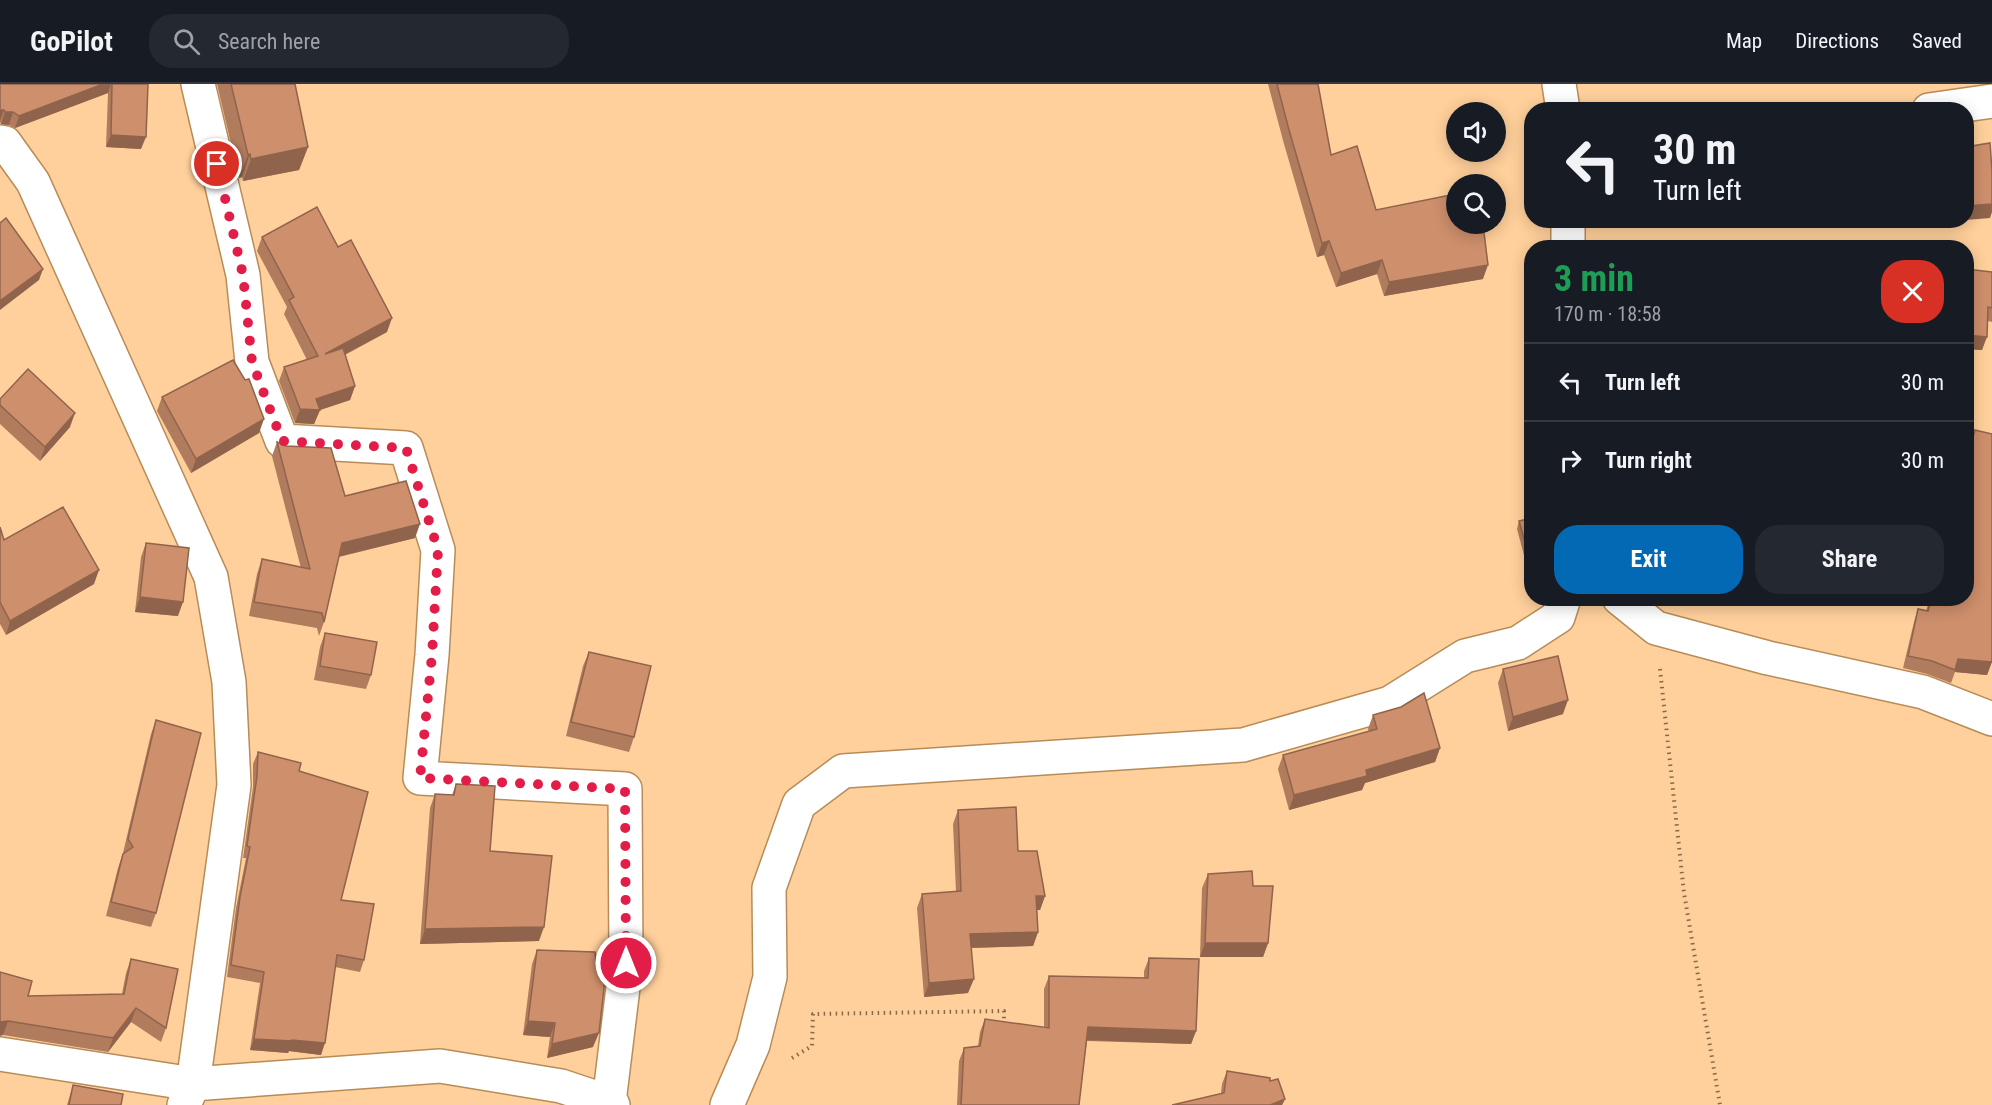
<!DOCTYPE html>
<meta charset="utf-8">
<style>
:root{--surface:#171b24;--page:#242831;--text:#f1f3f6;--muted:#9ea1a6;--line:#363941;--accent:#0369b5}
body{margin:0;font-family:"Roboto Condensed",sans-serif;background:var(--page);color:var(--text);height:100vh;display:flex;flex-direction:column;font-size:22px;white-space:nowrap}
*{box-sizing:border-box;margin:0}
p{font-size:20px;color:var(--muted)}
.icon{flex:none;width:33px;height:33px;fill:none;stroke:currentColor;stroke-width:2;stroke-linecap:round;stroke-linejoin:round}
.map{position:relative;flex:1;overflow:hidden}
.details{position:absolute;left:1524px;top:156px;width:450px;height:366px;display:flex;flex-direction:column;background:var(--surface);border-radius:24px;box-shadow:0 3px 15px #0003}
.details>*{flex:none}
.hud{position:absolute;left:1524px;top:18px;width:450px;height:126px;border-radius:24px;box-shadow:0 3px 15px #0003;background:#171b24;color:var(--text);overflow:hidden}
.tools{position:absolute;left:1446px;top:18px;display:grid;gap:12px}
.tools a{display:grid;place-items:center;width:60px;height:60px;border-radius:50%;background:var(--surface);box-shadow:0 3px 15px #0003;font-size:30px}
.pin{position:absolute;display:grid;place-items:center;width:51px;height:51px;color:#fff;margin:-26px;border:3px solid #fff;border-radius:50%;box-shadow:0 2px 6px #0007}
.me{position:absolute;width:66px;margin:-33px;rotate:0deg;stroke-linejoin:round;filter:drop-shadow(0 0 4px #0008)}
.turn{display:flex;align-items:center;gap:21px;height:126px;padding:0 30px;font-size:27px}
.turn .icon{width:78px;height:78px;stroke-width:2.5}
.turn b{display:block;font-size:42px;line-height:51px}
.round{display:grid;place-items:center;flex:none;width:63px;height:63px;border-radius:24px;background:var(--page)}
.overview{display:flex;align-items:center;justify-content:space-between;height:102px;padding:0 30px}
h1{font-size:36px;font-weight:700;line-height:45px;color:#1e9e55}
.cta{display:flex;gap:12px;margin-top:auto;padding:12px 30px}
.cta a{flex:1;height:69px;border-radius:24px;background:var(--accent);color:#fff;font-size:24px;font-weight:700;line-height:69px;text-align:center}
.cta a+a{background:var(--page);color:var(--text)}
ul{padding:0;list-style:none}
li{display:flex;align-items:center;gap:18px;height:78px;padding:0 30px;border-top:2px solid var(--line)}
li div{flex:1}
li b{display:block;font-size:22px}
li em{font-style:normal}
header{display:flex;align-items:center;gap:36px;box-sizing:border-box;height:84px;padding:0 30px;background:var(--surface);border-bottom:2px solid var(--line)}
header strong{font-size:28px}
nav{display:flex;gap:33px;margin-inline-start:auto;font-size:21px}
.search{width:420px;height:54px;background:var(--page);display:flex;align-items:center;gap:15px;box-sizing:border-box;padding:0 21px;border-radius:24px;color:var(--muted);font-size:22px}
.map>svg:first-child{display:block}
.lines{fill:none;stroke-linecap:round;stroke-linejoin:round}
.street-casing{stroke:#b78c58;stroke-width:36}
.path{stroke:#886a48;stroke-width:4;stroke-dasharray:1.5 4.5;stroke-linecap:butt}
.street{stroke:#fff;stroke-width:33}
.wall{fill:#b17b5d}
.shaded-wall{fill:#90644c}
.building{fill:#ce8f6c;stroke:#90644c;stroke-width:1.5}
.route{stroke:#e11d48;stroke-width:10;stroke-dasharray:0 18}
</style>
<header>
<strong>GoPilot</strong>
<div class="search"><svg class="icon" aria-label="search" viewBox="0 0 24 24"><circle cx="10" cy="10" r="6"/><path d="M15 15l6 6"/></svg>Search here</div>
<nav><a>Map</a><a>Directions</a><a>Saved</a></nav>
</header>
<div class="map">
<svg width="1992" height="1021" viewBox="0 0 1992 1021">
<rect width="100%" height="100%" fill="#ffd09b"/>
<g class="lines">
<defs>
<g id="street">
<path d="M198 0 243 191 252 278 282 357 406 364 438 466 432 571 420 694 625 705 626 879 609 1018"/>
<path d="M1559 0 1563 26"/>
<path d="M1929 26 1992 17"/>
<path d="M0 58 5 59 33 98 211 493 229 598 234 701 193 1000 184 1021"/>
<path d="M1568 136V164"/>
<path d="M1619 514 1656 544 1768 574 1923 608 1992 635"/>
<path d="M0 970 193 1000 440 982 561 1002 609 1018 613 1021"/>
<path d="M727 1021 753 961 770 893 769 804 799 720 843 687 1243 661 1390 619 1465 572 1518 559 1558 533 1564 514"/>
</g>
</defs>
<use href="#street" class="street-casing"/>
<g class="path">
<path d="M1660 585 1684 809 1720 1021"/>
<path d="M792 974 812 962 813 930 1004 927V943"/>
</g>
<use href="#street" class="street"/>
</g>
<g class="wall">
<path d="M0 0H148L141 65 106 63 108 9 15 44 9 41 1 40 0 38Z"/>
<path d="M217 0H295L308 63 299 86 243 97 242 93 239 94Z"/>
<path d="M1268 0H1318L1331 71 1376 126 1483 195 1384 212 1377 190 1336 203 1324 171 1317 173 1284 60Z"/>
<path d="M262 153 338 163 387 248 345 271 355 302 350 316 320 326 314 340 295 339 279 297 284 283 307 276 284 230 287 223 257 167Z"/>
<path d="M1966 185 1992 188V238L1988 237 1982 266 1966 265Z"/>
<path d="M162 313 259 349 191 389 157 327Z"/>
<path d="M0 315 70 343 40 377 0 340Z"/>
<path d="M1975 346 1992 350V579H1991L1987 591 1955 588 1951 599 1927 590 1903 584 1914 538 1918 525 1926 527 1930 514H1966V373Z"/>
<path d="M277 358 345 412 415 454 339 473 324 538 319 552 317 544 249 532 257 490 262 475 301 484 272 372Z"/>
<path d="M1532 434V501L1517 445 1519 437Z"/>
<path d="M0 443 4 456 94 500 6 551 0 540Z"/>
<path d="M146 459 178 532 135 528 141 473Z"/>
<path d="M325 549 371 591 366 605 314 596 320 563Z"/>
<path d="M589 568 634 653 629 668 566 652 583 582Z"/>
<path d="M1503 585 1563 630 1508 647 1498 599Z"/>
<path d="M1373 631 1440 664 1435 678 1365 699 1362 706 1289 726 1278 685 1283 671 1369 648 1368 645Z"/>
<path d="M156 636V829L151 843 106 832 118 784 123 769 151 650Z"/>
<path d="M258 668 299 687 341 816 364 876 360 888 335 883 321 971 289 967 288 969 250 966 260 899 227 893 236 824 246 774H243L253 703V680Z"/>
<path d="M456 700 490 767 539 857 420 860 430 724 435 710 452 711Z"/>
<path d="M958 726 1018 767 1045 812 1040 826H1037L1038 848 1033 862 971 864 968 909 924 913 917 824 922 810 956 808 953 740Z"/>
<path d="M1208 790 1253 802 1268 859 1263 873H1200L1202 804Z"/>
<path d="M537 866 596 876 593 963 547 974 550 953 523 951 532 880Z"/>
<path d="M1149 874 1196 947 1191 960 1087 957 1079 1021H957L959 977 964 964 978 962 980 948 985 935 1044 944V905L1049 892 1144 894V887Z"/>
<path d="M131 875 166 944 161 958 131 938 108 968 3 951 0 888 28 912 122 910 126 889Z"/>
<path d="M1227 987 1270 997 1285 1015 1282 1021H1172L1221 1009 1222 1000Z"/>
<path d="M73 1001 121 1021H67Z"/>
</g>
<g class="shaded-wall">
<path d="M103 0H111L108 9 15 44 19 32Z"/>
<path d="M0 26H4L0 37Z"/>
<path d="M5 28H13L9 41 1 40Z"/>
<path d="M111 51 146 53 141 65 106 63Z"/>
<path d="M308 63 299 86 243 97 251 75Z"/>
<path d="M250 70 242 93 239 94 248 71Z"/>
<path d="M1992 120V128L1990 134 1966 136V122Z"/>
<path d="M1943 136H1959L1943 138Z"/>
<path d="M1329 157 1324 171 1317 173 1322 159Z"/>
<path d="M1382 176 1377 190 1336 203 1341 189Z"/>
<path d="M1488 181 1483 195 1384 212 1389 198Z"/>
<path d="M43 185 39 196 0 226V217Z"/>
<path d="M392 234 387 248 319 284 325 270Z"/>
<path d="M1966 251 1987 253 1982 266 1966 265Z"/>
<path d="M355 302 350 316 320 326 314 340 295 339 300 325 316 315Z"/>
<path d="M75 329 70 343 40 377 45 363Z"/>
<path d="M264 335 259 349 191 389 196 375Z"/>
<path d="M420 440 415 454 337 473 342 459Z"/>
<path d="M99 486 94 500 6 551 10 537Z"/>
<path d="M140 513 183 518 178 532 135 528Z"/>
<path d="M1958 575 1992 578 1987 591 1955 588Z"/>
<path d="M1568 616 1563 630 1508 647 1513 633Z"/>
<path d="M1440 664 1435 678 1365 699 1362 706 1289 726 1294 711 1366 686Z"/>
<path d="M1036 812H1045L1040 826H1031Z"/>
<path d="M544 843 539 857 420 860 425 845Z"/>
<path d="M1038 848 1033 862 965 864 970 850Z"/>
<path d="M1205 859H1268L1263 873H1200Z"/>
<path d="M974 895 968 909 924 913 929 899Z"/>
<path d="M136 924 131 938 108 968 113 954Z"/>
<path d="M8 937 3 951 0 952V938Z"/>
<path d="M528 937 555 939 550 953 523 951Z"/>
<path d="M1088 943 1196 947 1191 960 1083 956Z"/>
<path d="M599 949 593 963 547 974 552 960Z"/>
<path d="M254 955 292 956 325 959 321 971 289 967 288 969 250 966Z"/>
<path d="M1285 1015 1282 1021H1270Z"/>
</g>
<g class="building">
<path d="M0 0H103L19 32 13 28H5L4 26H0Z"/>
<path d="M112 0H148L146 53 111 51Z"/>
<path d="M231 0H295L308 63 251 75 250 70 248 71Z"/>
<path d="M1277 0H1318L1331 71 1357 62 1376 126 1456 110V140H1483L1488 181 1389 198 1382 176 1341 189 1329 157 1322 159 1289 46Z"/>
<path d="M1990 59 1992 87V120L1966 122V63Z"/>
<path d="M317 123 338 163 351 156 392 234 325 270 343 264 355 302 316 315 320 326 300 325 284 283 318 272 289 216 294 213 262 153Z"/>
<path d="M6 134 43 185 0 217V139Z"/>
<path d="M1966 185 1992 188V224L1988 223 1987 253 1966 251Z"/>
<path d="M233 276 245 296 249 295 264 335 196 375 162 313Z"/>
<path d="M28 285 75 329 45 363 0 321V315Z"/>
<path d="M1975 346 1992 350V578L1958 575 1955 586 1932 577 1908 572 1918 525 1928 527 1931 514H1966V378Z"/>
<path d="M277 358 286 362 331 364 345 412 406 397 420 440 342 459 324 538 322 529 254 518 262 475 310 485Z"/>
<path d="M63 423 99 486 10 537 0 518V443L4 456Z"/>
<path d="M1532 434V483L1519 437Z"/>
<path d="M146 459 189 464 183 518 140 513Z"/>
<path d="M325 549 377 558 371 591 320 582Z"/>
<path d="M589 568 651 582 634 653 571 638Z"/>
<path d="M1558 572 1568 616 1513 633 1503 585Z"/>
<path d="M1424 609 1440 664 1366 686 1367 692 1294 711 1283 671 1377 645 1373 631 1401 623Z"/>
<path d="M156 636 201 649 156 829 111 818 123 770 133 763 128 755Z"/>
<path d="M258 668 301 679 299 687 368 708 341 816 374 820 364 876 337 871 325 959 292 956V957L254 955 264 888 231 881 240 813 250 763 247 762 257 692Z"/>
<path d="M456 700 495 702 490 767 552 772 544 843 425 845 435 710 454 711Z"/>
<path d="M1016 723 1018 767H1037L1045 812H1036L1038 848 970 850 974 895 929 899 922 810 961 807 958 726Z"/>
<path d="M1252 787 1253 802H1273L1268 859H1205L1208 790Z"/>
<path d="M537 866 595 868 596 876 607 877 599 949 552 960 555 939 528 937Z"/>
<path d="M1149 874 1199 875 1196 947 1088 943 1079 1021H961L964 964 980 962 985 935 1049 944V892L1148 894Z"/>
<path d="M131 875 178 885 166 944 136 924 113 954 8 937 0 938V888L32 897 28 912 124 910Z"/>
<path d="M1227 987 1270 994V997L1278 995 1285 1015 1270 1021H1172L1224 1009Z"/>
<path d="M73 1001 123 1010 121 1021H69Z"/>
</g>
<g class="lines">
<path class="route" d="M217 80 243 191 252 278 282 357 406 364 438 466 432 571 420 694 625 705 626 879"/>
</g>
</svg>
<div class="tools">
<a><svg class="icon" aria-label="sound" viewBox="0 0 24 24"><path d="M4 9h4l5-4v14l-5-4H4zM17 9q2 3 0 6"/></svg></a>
<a><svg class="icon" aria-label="search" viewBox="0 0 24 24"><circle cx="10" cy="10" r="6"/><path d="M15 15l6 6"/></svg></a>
</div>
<div class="pin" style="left:217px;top:80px;background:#d93025"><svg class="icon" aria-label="arrive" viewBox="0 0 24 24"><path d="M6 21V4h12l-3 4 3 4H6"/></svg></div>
<svg class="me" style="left:626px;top:879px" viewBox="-20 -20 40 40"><circle r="17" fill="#e11d48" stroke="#fff" stroke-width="3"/><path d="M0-11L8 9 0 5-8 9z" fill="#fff"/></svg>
<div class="hud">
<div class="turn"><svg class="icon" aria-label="left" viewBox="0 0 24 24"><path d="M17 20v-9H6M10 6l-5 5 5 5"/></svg><div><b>30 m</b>Turn left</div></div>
</div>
<section class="details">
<div class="overview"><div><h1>3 min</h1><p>170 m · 18:58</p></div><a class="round" style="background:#d93025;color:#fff"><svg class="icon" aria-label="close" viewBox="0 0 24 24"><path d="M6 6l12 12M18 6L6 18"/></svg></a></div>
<ul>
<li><svg class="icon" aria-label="left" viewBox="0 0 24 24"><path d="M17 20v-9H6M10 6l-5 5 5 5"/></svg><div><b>Turn left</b></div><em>30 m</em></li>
<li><svg class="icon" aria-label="right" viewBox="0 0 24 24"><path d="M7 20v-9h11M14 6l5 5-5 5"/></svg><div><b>Turn right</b></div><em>30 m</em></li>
</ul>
<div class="cta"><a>Exit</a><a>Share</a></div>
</section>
</div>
